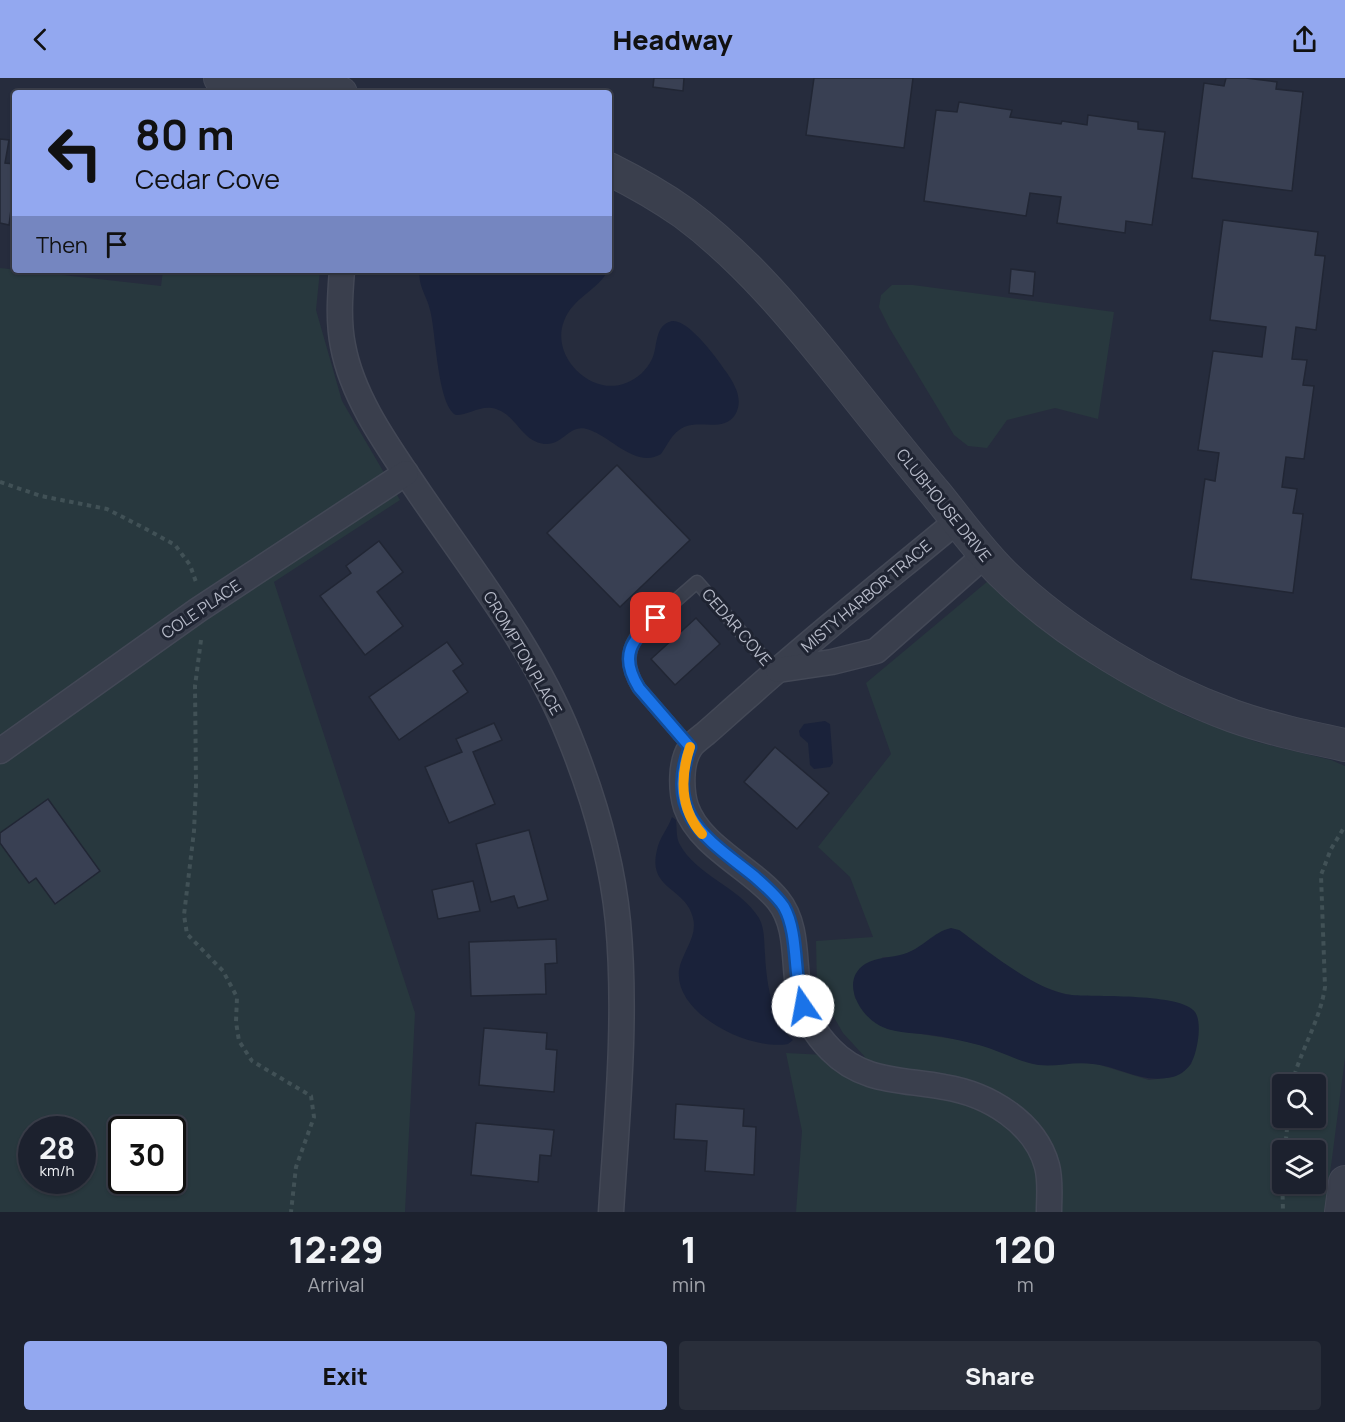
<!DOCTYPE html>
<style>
:root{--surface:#1c212e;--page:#292e3a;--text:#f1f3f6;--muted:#a0a3aa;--line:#3a3e4a;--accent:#93a8f0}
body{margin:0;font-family:Manrope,sans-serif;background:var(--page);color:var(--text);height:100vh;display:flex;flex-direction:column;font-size:22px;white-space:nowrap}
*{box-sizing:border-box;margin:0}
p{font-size:20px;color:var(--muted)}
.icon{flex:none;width:33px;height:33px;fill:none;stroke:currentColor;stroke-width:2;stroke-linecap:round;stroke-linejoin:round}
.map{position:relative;height:1134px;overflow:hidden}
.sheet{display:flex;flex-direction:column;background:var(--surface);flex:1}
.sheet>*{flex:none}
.top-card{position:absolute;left:12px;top:12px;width:600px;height:183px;border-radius:6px;box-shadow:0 2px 4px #0004,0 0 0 2px var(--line);background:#93a8f0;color:#111;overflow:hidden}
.fabs{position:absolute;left:1272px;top:996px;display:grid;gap:12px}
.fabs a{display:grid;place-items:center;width:54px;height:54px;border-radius:6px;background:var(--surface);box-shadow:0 2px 4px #0004,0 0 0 2px var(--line);font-size:30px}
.speed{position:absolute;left:18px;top:1038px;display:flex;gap:12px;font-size:30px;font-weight:700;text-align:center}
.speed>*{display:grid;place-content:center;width:78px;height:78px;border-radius:50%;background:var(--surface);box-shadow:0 2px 4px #0004,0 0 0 2px var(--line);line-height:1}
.speed small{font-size:15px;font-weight:400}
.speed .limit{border:3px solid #111;border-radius:9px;background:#fff;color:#111}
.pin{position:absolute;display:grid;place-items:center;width:51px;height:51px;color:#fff;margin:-26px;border-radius:12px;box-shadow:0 3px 9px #0006}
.me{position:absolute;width:66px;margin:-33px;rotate:348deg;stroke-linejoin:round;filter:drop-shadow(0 0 4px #0008)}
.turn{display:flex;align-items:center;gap:21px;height:126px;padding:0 24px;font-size:27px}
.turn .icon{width:78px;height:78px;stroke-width:2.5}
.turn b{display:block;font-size:42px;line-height:51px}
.then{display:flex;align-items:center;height:57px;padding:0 24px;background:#0003;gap:12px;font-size:22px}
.eta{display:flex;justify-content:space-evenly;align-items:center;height:102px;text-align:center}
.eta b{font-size:36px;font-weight:800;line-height:42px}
.primary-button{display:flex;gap:12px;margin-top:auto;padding:12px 24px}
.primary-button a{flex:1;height:69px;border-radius:6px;background:var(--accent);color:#111;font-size:24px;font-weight:800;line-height:69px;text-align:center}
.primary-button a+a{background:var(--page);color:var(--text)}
header{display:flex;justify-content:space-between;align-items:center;height:78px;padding:0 24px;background:var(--accent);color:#111;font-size:27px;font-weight:800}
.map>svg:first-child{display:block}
.green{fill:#28383e;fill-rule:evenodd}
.water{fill:#1a223a}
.building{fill:#394053;stroke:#212634;stroke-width:1.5}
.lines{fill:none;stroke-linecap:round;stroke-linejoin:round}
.service-casing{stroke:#434856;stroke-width:15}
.minor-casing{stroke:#434856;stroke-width:27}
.tertiary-casing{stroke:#434856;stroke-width:34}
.path{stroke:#415156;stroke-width:4;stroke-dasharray:4.5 4.5;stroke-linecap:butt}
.service{stroke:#3a3f4d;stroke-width:12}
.minor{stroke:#3a3f4d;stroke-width:24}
.tertiary{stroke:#3a3f4d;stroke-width:32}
.route-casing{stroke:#114b97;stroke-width:15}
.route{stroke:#1a73e8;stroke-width:10}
.slow{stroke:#f59e0b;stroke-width:10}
.labels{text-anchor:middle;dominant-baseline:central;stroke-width:6;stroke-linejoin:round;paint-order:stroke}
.street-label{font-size:16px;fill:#b6bac8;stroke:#1f2432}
</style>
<header><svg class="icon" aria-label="back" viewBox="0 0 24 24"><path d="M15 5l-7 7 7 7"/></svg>Headway<svg class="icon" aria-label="share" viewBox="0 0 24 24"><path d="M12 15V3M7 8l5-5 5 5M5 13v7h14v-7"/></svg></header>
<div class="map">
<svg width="1345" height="1134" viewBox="0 0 1345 1134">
<rect width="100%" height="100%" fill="#262c3d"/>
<g class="green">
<path d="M0 190 161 208 163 192H320L316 232 342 323 400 422 274 504 415 935 405 1134H0ZM32 1052H82V1102H32ZM122 1052H172V1102H122Z"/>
<path d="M892 207H913L1114 234 1098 341 1055 330 1007 342 987 370 968 368 954 357 890 251 879 229 881 217Z"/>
<path d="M988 503 1104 590 1184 637 1257 664 1331 682 1345 688V980L1325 1134H796L802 1053 786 975 865 979 843 955 817 910 816 863 873 859 850 799 818 769 891 676 866 605ZM959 852C993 876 1029 910 1071 917L1192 985 1182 995 1173 999 1149 1002 1097 986 1079 984 1038 987 984 968 960 962 887 951 855 920 853 906 883 879H895L908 875ZM1282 1006H1316V1040H1282ZM1282 1072H1316V1106H1282Z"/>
</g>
<g class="water">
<path d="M420 192H608C599 212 573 219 564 243 550 278 591 319 626 305 637 301 647 292 652 281 658 268 654 247 672 243 689 241 718 282 727 295 735 307 744 322 735 337 724 354 700 342 684 349 672 355 668 366 661 376 637 391 612 360 590 352 568 344 565 368 544 366 520 363 516 334 492 330 479 328 468 337 456 337 437 327 436 253 430 232 427 218 417 207 420 192Z"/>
<path d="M825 643 830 646 833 685 830 689 814 691 810 687 808 665 800 658 799 653 804 646Z"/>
<path d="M672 739 676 742C677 750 676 758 679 765 696 798 740 809 759 840 765 851 764 865 765 876 766 901 772 946 793 962L788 966C751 973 674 937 679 892 682 874 698 859 693 840 686 809 647 812 657 772 659 760 668 751 672 739Z"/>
<path d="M951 850 959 852C986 872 1039 915 1072 917 1096 919 1182 915 1195 934 1203 945 1197 977 1190 987 1185 993 1180 997 1172 999 1142 1006 1121 989 1093 986 1074 983 1057 989 1039 987 1018 984 999 972 979 967 963 963 946 959 930 957 915 955 899 955 885 950 862 942 838 904 865 886 877 879 891 880 904 876 923 870 933 854 951 850Z"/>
</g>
<g class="building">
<path d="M654 0H684L683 13 653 9Z"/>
<path d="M814 0H913L904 70 806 57Z"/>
<path d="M1226 0H1246L1277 4 1276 11 1303 14 1292 113 1192 100 1204 5 1224 8Z"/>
<path d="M959 24 1012 32 1010 39 1061 46 1062 43 1087 47 1088 37 1138 44V51L1165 54 1152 147 1126 143 1125 155 1057 145 1061 119 1030 115 1026 138 924 123 936 32 957 34Z"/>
<path d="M0 61 9 62 5 85 15 86V101L9 147 0 145Z"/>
<path d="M1223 142 1318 154 1315 177 1325 178 1316 252 1296 249 1292 281 1307 282 1303 307 1314 308 1304 381 1286 379 1282 409 1297 411 1293 435 1303 436 1293 515 1191 501 1205 401 1215 403 1219 375 1198 372 1213 273 1262 279 1266 249 1210 242Z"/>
<path d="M1011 191 1035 194 1033 218 1009 215Z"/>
<path d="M617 387 690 462 620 529 547 455Z"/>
<path d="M379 463 403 494 377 514 403 548 365 577 320 518 351 495 346 488Z"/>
<path d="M696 540 720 566 675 607 651 581Z"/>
<path d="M447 564 463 586 453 593 468 614 399 662 369 619Z"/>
<path d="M494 645 502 662 473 674 495 726 449 745 425 689 462 674 456 661Z"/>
<path d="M775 669 829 715 797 751 744 704Z"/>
<path d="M48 721 100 793 55 826 36 800 29 805 0 765V755Z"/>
<path d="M529 752 548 822 518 830 514 818 491 824 476 766Z"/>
<path d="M473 803 480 833 438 841 432 812Z"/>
<path d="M556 861 557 885 545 886 546 916 471 918 469 864Z"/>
<path d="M484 950 547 955 546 971 557 972 554 1014 479 1007Z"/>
<path d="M676 1026 744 1031 743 1048 756 1049 754 1097 705 1093 707 1063 674 1061Z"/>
<path d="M476 1045 554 1052 551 1078 540 1077 538 1104 471 1097Z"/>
</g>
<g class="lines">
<defs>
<path id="service" d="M690 669 639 610C626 589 625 570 643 551L697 504 775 593"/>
<g id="minor">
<path d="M342 192C340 217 338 243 343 268 353 322 390 371 420 416 472 492 535 572 569 658 593 717 612 781 618 844 627 941 617 1038 611 1134"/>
<path d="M957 443C887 501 815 558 747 619 733 631 719 644 705 656 700 660 693 665 690 670 680 685 681 713 686 729 700 769 752 790 778 822 799 848 793 885 799 915 803 936 816 957 831 972 863 1005 903 1001 944 1009 988 1016 1035 1044 1047 1088 1051 1103 1049 1119 1049 1134"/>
<path d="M778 592 832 584 876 573 985 477"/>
<path d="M0 673 198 532 406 395"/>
</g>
<g id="tertiary">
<path d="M220 0 341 15"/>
<path d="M609 91C635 104 660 118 684 135 746 181 795 241 843 301 874 340 905 379 937 417 958 443 978 471 1002 495 1063 555 1153 609 1233 638 1270 651 1307 659 1345 667"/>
<path d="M1341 1134 1345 1104"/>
</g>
</defs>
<use href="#service" class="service-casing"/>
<use href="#minor" class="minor-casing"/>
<use href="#tertiary" class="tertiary-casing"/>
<g class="path">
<path d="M0 404 41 418 107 431 146 451 175 467 190 487 196 504"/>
<path d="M201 562 195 608 196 707 194 753 184 837 187 856 223 893 237 919 236 944 239 963 252 983 311 1018 314 1039 296 1089 291 1134"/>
<path d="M1292 1006C1300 973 1320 943 1325 909L1321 797 1331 771 1345 748"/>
<path d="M1285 1072 1288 1040"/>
<path d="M1282 1090 1283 1134"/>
</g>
<use href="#service" class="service"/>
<use href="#minor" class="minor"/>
<use href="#tertiary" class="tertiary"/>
</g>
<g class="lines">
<defs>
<path id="route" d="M656 540C631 562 619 578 639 610L690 669C664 738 709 762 755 799 765 808 777 818 784 829 799 856 793 898 803 928"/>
</defs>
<use href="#route" class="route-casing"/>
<use href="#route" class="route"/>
<path class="slow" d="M690 669C680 699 680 731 702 756"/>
</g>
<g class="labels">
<g class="street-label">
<text transform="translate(944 427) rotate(51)">CLUBHOUSE DRIVE</text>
<text transform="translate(866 518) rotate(-40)">MISTY HARBOR TRACE</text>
<text transform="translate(201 531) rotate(-34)">COLE PLACE</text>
<text transform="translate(737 549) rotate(49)">CEDAR COVE</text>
<text transform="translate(523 575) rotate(60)">CROMPTON PLACE</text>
</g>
</g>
</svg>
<div class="fabs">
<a><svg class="icon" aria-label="search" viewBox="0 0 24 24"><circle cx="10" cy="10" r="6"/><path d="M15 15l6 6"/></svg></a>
<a><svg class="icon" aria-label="layers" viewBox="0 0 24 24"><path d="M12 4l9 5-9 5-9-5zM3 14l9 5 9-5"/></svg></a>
</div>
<div class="speed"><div>28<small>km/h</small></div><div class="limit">30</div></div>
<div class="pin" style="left:656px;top:540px;background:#d93025"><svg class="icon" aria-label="arrive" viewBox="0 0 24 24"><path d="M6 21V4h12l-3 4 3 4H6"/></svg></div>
<svg class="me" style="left:803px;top:928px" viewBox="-20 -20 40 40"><circle r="19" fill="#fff"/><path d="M0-13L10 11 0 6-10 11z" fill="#1a73e8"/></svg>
<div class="top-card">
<div class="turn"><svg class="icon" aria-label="left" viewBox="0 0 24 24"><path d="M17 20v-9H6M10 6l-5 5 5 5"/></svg><div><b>80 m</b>Cedar Cove</div></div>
<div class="then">Then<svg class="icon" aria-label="arrive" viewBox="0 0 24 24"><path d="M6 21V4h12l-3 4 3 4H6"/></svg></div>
</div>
</div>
<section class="sheet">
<div class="eta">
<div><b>12:29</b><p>Arrival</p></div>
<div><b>1</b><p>min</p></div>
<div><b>120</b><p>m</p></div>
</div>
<div class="primary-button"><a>Exit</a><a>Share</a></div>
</section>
